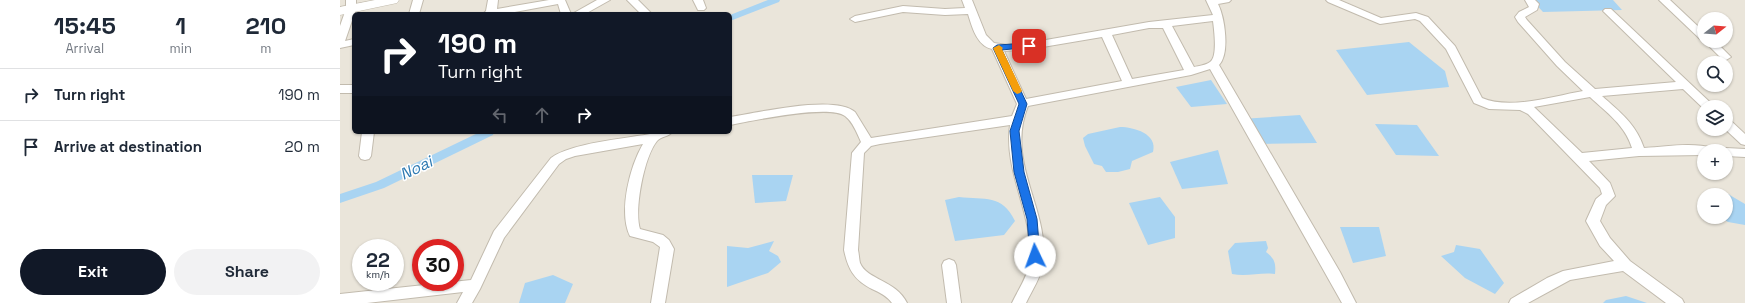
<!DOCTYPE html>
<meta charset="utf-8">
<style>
:root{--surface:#fff;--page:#f2f2f3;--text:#1f2937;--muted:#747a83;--line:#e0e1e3;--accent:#111827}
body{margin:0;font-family:"Space Grotesk",sans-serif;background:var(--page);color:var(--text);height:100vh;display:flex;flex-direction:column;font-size:15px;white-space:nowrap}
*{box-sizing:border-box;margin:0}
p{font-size:13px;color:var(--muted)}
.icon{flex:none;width:22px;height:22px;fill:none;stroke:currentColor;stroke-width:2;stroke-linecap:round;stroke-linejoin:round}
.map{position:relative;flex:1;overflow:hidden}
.drawer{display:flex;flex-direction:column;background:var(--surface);width:340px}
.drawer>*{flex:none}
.guide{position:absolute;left:12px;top:12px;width:380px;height:122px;border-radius:6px;box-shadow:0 1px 3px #0004;background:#111827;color:#fff;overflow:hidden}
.needle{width:26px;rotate:73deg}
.buttons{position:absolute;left:1357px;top:12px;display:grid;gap:8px}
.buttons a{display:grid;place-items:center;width:36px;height:36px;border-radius:50%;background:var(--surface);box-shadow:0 1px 3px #0004;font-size:20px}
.speed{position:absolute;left:12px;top:239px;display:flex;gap:8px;font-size:20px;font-weight:700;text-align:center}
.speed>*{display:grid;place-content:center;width:52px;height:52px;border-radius:50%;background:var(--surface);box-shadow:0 1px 3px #0004;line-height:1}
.speed small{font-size:10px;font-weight:400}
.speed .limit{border:6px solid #d22;background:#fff;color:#111}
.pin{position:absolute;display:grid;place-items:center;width:34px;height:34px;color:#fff;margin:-17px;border-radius:8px;box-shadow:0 2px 6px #0006}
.me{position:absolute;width:44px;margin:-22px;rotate:357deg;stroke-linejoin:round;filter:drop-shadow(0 0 3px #0008)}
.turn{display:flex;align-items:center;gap:14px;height:84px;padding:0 20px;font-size:18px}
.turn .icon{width:52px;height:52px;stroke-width:2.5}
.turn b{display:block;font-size:28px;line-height:34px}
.lanes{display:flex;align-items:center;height:38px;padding:0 20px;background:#0003;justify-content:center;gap:20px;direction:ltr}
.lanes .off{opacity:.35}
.eta{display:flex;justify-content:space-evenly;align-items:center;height:68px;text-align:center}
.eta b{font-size:24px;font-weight:600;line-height:28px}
.primary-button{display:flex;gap:8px;margin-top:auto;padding:8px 20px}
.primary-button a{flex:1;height:46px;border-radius:24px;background:var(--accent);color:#fff;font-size:16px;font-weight:600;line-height:46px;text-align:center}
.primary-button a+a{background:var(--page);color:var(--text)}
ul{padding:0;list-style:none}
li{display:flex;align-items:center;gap:12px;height:52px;padding:0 20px;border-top:1px solid var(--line)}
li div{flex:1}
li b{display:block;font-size:15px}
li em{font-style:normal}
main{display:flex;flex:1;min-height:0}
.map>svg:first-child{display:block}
.residential{fill:#eae5da;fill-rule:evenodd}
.water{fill:#a9d4f2}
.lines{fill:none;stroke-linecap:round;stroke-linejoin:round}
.canal{fill:#a9d4f2;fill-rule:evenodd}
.minor-casing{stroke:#c2bbae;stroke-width:2}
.tertiary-casing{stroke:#c2bbae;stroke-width:1}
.minor{fill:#fff;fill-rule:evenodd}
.tertiary{fill:#fff;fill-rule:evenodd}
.route{fill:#1a73e8;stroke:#114b97}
.slow{fill:#f59e0b}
.labels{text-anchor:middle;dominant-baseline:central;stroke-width:3;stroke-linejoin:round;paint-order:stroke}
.water-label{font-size:16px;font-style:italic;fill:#2e7ab2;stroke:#fff}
</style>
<main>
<section class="drawer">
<div class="eta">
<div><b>15:45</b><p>Arrival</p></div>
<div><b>1</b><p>min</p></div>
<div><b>210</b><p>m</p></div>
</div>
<ul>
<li><svg class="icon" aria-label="right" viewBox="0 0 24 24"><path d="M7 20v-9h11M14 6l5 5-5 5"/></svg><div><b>Turn right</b></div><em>190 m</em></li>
<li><svg class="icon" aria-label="arrive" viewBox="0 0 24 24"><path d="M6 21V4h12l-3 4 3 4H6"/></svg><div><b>Arrive at destination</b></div><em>20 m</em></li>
</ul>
<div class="primary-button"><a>Exit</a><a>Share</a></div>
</section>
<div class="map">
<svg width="1405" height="303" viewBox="0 0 1405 303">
<rect width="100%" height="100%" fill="#f6f3ec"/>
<path class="residential" d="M0 0H1405V303H0ZM14 14H390V132H14ZM1364 19H1386V41H1364ZM1364 63H1386V85H1364ZM1364 107H1386V129H1364ZM1364 151H1386V173H1364ZM1364 195H1386V217H1364ZM21 248H55V282H21ZM81 248H115V282H81Z"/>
<g class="water">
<path d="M1192 0H1273L1282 10 1203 12Z"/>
<path d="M1069 42 1105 71 1109 87 1027 95 996 50Z"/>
<path d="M871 80 887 104 851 107 836 87Z"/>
<path d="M960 115 977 143 914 144 901 119Z"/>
<path d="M1035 124 1077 125 1099 156 1056 155Z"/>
<path d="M780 127C794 127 818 134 813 152L792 161 790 169 778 172H766L762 166 754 164 745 146 743 138 748 134Z"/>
<path d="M878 150 888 184 842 189 830 162Z"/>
<path d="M412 175H453L446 201 415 203Z"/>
<path d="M1388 194 1405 204V225L1388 222 1381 217H1386V195H1384Z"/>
<path d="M619 197C645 200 662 194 675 221L664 235 615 241 605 200Z"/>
<path d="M820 197 835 217V238L808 245 789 203Z"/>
<path d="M1000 227H1039L1046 256 1013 263Z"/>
<path d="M434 241 429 251 438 256 441 262 428 273 387 287V246L408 248Z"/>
<path d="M926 241 928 248 926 252C935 259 936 263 935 274 921 272 907 277 892 274L888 251 895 243Z"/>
<path d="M1116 245 1140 249 1164 283 1155 294 1125 278 1101 256 1114 252Z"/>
<path d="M213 275 233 284 225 303H179L185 283Z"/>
<path d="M1286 296 1307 303H1263L1266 300Z"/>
</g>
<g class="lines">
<g class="canal">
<path d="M428 0H440L439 2 390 21V15Z"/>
<path d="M140 132H154L153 135 44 188 0 203V194L36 182Z"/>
</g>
<defs>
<g id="minor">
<path d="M6 0H16V9L5 41 14 39V45L0 48V26L6 9Z"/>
<path d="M73 0H83L79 14H69Z"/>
<path d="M148 0H158L157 9 209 0H225L231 14H221L218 4 164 14H143L146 11Z"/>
<path d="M257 0H270L245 14H232Z"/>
<path d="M287 0H298L312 14H301Z"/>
<path d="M353 0H363L366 8 364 10H358Z"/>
<path d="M622 0H632L646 35 654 43 667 45 700 41 809 22 873 15 866 0H891L889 2 878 4C885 18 890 54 879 65L1000 272 1016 303H1002L870 69 851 75 688 106C665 163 710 209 703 263 701 278 692 290 686 303H672C678 290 687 278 689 264 696 218 663 173 670 125L540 144 531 146 524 153 518 250C519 254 519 259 520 263 527 280 556 280 567 303H552C547 296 539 292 532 289 514 280 508 269 504 250L512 153 521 142C517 133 513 122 505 116 489 104 411 121 390 125V117C417 113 495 94 515 112L531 138 672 116 677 104 652 49C637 46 632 27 628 14L605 15 563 12 515 22 510 19 515 16 563 6 605 9 625 8ZM873 21C874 29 878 57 870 62 866 65 859 66 854 67L832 26ZM809 28H823L844 70 792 79 772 35ZM762 37 782 81 686 99 664 51 691 49Z"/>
<path d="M986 0H999L1041 18 1076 13 1088 17 1115 46 1142 98C1170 110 1214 96 1243 91L1217 66 1178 22 1175 17 1179 12 1189 7 1185 0H1195L1199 4 1197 10 1185 17 1187 20 1225 62 1255 89 1336 82 1263 11 1265 9H1271L1375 107H1364V109L1343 89 1262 96C1280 112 1296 124 1304 148 1325 147 1352 142 1373 148L1375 151H1364V155L1299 156 1249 161 1270 183 1275 196 1266 205 1260 221 1270 238 1290 261 1342 299 1344 303H1326L1283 271 1230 280 1188 303H1169L1171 299 1207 278 1223 271 1274 261 1260 246 1246 221 1256 199 1262 194 1260 188 1188 114 1180 110 1149 109 1134 103 1106 49 1080 21 1075 19 1040 24 988 2ZM1250 97C1267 113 1285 125 1292 148L1242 153 1194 107Z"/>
<path d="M1319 0H1330L1364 32V40L1360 39Z"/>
<path d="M1364 41H1375L1391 57 1386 60 1382 59Z"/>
<rect x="0" y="85" width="14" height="8"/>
<path d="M1386 119 1390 120 1405 134V145L1401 144 1385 129Z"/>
<path d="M22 132H34L31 156 29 159 25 160 21 159 19 156Z"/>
<path d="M313 132H332C329 137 321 136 317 141 304 157 294 210 300 229L323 235 329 240 334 249 325 303H311L320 247 313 242 290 236C278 212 290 166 303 144L235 156 226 159 219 164 164 238 140 289 132 303H117L123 292 27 303H0V294L131 280 154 231 211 158C231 143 283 139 310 134Z"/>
<path d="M1386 148 1405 149V157L1386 156V151H1381Z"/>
<path d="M609 259 614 261 616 265 621 303H607L602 265 604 261Z"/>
</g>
<path id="tertiary" d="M35 0H59L57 3 0 15V7Z"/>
</defs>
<use href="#minor" class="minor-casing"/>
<use href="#tertiary" class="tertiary-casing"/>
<use href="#minor" class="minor"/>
<use href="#tertiary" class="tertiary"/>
</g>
<path class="route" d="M689 43 691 44V47L662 50 687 104 679 131 684 172 697 219 700 256 699 259H692L690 256 687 219 674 172 670 131 679 104 653 48 657 45Z"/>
<path class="slow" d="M659 45 663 48 662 49 682 91 680 93 677 94 673 91 653 48Z"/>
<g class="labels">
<g class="water-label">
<text transform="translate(76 168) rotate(-26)">Noai</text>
</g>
</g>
</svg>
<div class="buttons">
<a><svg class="needle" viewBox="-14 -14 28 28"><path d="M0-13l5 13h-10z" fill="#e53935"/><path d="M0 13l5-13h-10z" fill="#747a83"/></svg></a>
<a><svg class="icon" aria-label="search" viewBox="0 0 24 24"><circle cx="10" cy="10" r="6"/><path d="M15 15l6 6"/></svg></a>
<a><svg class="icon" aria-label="layers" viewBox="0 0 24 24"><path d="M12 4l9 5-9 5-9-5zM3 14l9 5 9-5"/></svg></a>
<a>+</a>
<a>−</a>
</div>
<div class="speed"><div>22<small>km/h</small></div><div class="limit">30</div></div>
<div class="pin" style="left:689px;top:46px;background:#d93025"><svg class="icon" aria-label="arrive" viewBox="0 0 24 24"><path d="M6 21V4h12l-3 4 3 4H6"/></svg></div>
<svg class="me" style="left:695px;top:256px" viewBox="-20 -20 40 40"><circle r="19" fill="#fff"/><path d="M0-13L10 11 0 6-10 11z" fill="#1a73e8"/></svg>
<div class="guide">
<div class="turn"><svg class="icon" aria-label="right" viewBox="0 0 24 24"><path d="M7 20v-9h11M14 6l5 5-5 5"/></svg><div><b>190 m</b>Turn right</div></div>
<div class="lanes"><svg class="icon off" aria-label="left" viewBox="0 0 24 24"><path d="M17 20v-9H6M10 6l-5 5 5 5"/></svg><svg class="icon off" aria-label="ahead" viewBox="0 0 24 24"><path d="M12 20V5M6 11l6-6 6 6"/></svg><svg class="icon" aria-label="right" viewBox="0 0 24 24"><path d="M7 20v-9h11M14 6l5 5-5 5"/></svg></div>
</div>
</div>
</main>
